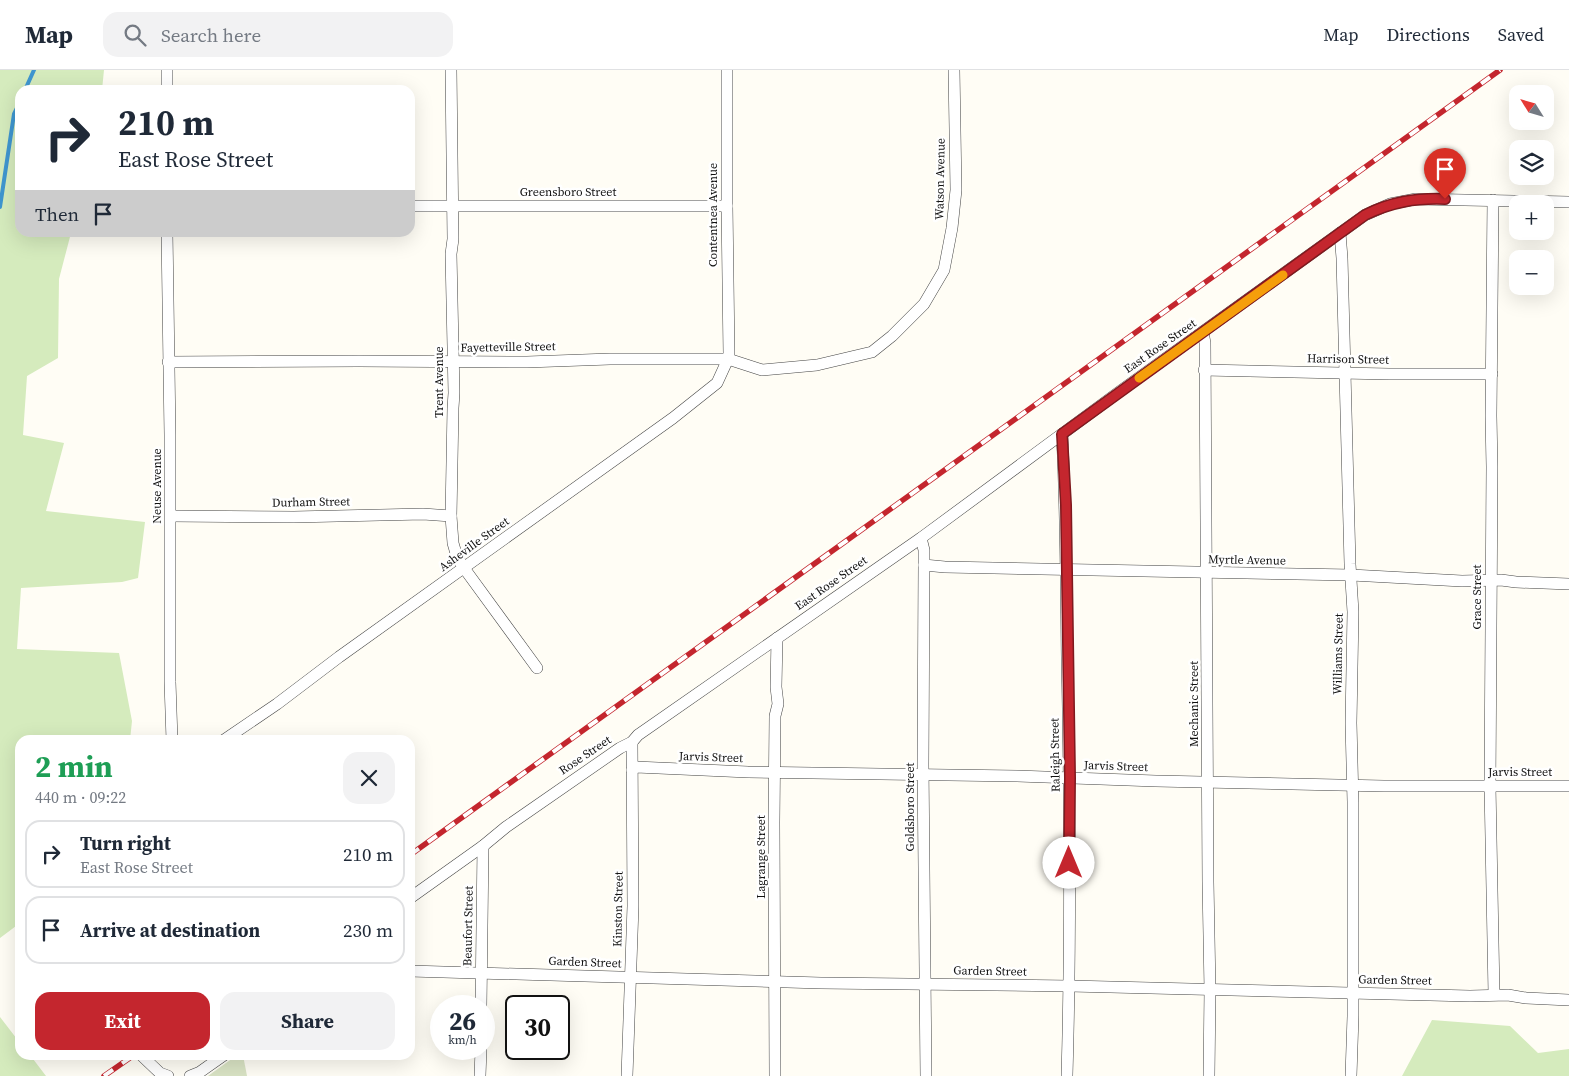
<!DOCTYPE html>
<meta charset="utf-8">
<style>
:root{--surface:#fff;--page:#f2f2f3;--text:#1f2937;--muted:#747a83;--line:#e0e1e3;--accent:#c4262e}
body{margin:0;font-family:"Source Serif 4",serif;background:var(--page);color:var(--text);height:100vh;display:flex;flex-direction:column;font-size:19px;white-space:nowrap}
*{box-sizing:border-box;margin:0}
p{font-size:16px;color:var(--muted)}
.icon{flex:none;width:28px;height:28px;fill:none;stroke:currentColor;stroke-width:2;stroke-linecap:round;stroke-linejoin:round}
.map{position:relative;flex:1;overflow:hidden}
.side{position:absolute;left:15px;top:665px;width:400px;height:325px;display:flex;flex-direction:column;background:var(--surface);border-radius:15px;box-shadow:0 5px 20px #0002}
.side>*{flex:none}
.top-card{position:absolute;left:15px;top:15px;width:400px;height:152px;border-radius:15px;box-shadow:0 5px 20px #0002;background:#fff;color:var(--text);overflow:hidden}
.needle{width:32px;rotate:307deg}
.fabs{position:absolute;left:1509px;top:15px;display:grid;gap:10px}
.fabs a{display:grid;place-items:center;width:45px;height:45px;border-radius:10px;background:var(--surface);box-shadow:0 5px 20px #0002;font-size:25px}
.speed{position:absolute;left:430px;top:925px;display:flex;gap:10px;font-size:25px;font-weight:700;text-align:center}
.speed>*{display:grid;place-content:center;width:65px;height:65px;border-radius:50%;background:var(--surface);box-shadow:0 5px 20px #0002;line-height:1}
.speed small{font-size:12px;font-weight:400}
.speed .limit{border:2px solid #111;border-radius:8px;background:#fff;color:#111}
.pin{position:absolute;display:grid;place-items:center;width:42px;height:42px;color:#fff;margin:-51px -21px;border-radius:50% 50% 50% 0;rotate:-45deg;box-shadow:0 0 5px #0007}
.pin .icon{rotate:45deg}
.me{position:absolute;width:55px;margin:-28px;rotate:0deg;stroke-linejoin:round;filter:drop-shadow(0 0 4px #0008)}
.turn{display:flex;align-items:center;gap:18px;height:105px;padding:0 20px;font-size:22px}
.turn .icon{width:65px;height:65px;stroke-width:2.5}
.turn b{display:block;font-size:35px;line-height:42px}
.then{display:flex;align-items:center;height:48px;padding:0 20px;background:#0003;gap:10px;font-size:19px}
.round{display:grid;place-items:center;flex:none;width:52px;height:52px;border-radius:15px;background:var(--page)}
.head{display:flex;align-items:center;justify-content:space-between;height:85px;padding:0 20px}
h1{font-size:30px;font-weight:700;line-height:38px;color:#1e9e55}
.button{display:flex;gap:10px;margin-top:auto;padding:10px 20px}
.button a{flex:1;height:58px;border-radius:15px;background:var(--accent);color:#fff;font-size:20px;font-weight:700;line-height:58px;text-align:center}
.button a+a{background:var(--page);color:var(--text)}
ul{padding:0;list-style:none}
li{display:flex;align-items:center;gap:15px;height:68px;margin:0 10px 8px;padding:0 10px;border:2px solid var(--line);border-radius:15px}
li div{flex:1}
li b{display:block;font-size:19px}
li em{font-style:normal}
header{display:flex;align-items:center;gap:30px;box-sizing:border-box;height:70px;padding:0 25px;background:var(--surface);border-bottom:1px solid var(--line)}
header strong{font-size:24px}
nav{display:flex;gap:28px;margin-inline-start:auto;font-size:18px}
.search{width:350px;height:45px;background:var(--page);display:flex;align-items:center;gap:12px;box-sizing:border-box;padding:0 18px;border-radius:15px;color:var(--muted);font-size:19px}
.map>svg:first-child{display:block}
.green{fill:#d5ebbd}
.cemetery{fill:#d9e3c4}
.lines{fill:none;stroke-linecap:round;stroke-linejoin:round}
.stream{stroke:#3f96cf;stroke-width:4}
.street-casing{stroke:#444;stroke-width:12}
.street{stroke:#fff;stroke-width:11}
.rail-casing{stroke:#c4262e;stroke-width:5.5}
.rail{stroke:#fff;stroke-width:4;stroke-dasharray:11;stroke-linecap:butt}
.route-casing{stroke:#7f191e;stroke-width:12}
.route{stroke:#c4262e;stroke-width:9}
.slow{stroke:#f59e0b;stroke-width:9}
.labels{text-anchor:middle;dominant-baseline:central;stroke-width:5;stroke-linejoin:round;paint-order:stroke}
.street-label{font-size:12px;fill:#111;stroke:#fff}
</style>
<header>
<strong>Map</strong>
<div class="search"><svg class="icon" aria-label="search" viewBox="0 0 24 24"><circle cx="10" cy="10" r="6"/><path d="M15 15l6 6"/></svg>Search here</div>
<nav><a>Map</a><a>Directions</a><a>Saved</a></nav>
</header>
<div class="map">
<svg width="1569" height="1006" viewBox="0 0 1569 1006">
<rect width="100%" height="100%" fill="#fffdf5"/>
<g class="green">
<path d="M0 0H104L102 20H20V162L71 163 59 209 58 288 27 306 23 365 64 373 46 441 145 452 138 508 122 512 21 518 17 579 119 583 132 651 130 670H20V853L0 868Z"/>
<path d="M0 947 20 973V985H30L46 1006H0Z"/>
<path d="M1432 950 1510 956 1538 983 1569 979V1006H1402Z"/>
</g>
<path class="cemetery" d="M237 985H243L247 1006H208Z"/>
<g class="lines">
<g class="stream">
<path d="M25 20 34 0"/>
<path d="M0 137 14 44 20 32"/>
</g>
<defs>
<g id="street">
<path d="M167 0V20"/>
<path d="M451 0 453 169 451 184 454 323 453 338 451 446 453 473 457 487 464 498 537 598"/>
<path d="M1493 130 1491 346 1492 397 1490 716 1494 924"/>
<path d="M410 136H727"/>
<path d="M167 162 170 365V612L172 670"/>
<path d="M1340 163 1342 188 1350 494 1353 542 1351 653 1353 732V946L1351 1006"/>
<path d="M1203 262 1205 273 1208 812 1210 920 1209 1006"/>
<path d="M168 292 359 291 527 292 610 289H728L762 300 817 295 872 282 892 266 924 234 944 200 952 158 956 120 954 0"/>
<path d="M1204 300 1389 304H1492"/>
<path d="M1062 364C1066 438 1066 512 1067 587 1070 726 1071 866 1067 1006"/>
<path d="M171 446 294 447 423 444 451 446"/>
<path d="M921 468 924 480V495L923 694 926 1006"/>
<path d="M924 495 945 497 1351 505 1462 511 1501 510 1516 512 1569 514"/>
<path d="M224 670 277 634 339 587 673 348 717 313 728 289 729 284 727 136V0"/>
<path d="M632 700 636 697 748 702 1017 706 1156 711 1384 716H1569"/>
<path d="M410 828 483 776 506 757 620 678 632 672 638 665 921 468 1119 322 1365 145 1390 134 1416 129 1569 132"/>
<path d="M410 901 821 913 1070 916 1470 926 1508 925 1526 928 1569 930"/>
<path d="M481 936 483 776"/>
<path d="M141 985 160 1003 168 1006"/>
<path d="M190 1006 200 1002 224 985"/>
<path d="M480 1006 481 979"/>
<path d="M627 1006 633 836 632 672"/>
<path d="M775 1006 774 753 775 646 778 634 776 617 777 568"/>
</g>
</defs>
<use href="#street" class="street-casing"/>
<use href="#street" class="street"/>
<defs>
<g id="rail">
<path d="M410 785 1500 0"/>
<path d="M104 1006 134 985"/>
</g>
</defs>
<use href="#rail" class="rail-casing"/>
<use href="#rail" class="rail"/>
</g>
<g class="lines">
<defs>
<path id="route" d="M1069 793 1070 708 1066 435 1062 364 1365 145C1391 132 1415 128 1445 129"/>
</defs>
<use href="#route" class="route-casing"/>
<use href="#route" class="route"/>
<path class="slow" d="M1139 308 1283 205"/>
</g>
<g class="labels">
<g class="street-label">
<text transform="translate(940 109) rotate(-89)">Watson Avenue</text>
<text x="568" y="122">Greensboro Street</text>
<text transform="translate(713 145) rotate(-90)">Contentnea Avenue</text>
<text transform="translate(1160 276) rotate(-35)">East Rose Street</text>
<text transform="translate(508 277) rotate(-1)">Fayetteville Street</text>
<text transform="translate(1348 289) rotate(1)">Harrison Street</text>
<text transform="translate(439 312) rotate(-90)">Trent Avenue</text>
<text transform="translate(157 416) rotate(-90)">Neuse Avenue</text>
<text transform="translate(311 432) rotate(-1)">Durham Street</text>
<text transform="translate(474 474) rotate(-36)">Asheville Street</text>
<text transform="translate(1247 490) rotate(1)">Myrtle Avenue</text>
<text transform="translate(831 513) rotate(-35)">East Rose Street</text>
<text transform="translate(1477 527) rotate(-90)">Grace Street</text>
<text transform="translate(1338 584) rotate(-89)">Williams Street</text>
<text transform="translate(1194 634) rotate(-90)">Mechanic Street</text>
<text transform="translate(585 685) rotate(-34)">Rose Street</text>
<text transform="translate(1055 685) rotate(-91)">Raleigh Street</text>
<text transform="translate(711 687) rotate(2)">Jarvis Street</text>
<text transform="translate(1116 696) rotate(2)">Jarvis Street</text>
<text x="1520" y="702">Jarvis Street</text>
<text transform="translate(910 737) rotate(-90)">Goldsboro Street</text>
<text transform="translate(761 787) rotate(-90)">Lagrange Street</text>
<text transform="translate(618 839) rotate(-89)">Kinston Street</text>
<text transform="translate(468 856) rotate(-89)">Beaufort Street</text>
<text transform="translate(585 892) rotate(2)">Garden Street</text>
<text transform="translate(990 901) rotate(1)">Garden Street</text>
<text transform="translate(1395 910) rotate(1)">Garden Street</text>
</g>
</g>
</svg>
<div class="fabs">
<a><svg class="needle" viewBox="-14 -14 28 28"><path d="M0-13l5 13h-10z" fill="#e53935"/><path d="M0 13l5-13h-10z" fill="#747a83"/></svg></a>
<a><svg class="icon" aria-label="layers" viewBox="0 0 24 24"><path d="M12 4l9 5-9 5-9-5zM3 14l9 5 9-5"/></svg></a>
<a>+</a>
<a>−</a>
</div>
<div class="speed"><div>26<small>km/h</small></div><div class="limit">30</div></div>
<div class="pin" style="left:1445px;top:129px;background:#d93025"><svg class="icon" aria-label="arrive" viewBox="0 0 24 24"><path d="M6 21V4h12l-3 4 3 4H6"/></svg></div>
<svg class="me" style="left:1069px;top:793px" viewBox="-20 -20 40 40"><circle r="19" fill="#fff"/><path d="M0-13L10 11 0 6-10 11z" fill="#c4262e"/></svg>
<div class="top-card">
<div class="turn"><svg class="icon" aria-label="right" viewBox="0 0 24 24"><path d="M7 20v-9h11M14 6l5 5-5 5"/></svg><div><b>210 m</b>East Rose Street</div></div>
<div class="then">Then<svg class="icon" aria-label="arrive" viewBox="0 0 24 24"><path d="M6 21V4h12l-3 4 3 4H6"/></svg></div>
</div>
<section class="side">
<div class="head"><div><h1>2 min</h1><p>440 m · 09:22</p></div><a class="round"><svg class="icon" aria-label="close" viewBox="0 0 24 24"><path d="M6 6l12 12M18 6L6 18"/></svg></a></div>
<ul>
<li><svg class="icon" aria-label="right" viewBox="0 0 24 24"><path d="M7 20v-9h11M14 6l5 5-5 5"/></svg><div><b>Turn right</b><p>East Rose Street</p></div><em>210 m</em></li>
<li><svg class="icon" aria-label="arrive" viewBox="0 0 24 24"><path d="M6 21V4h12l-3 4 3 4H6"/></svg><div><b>Arrive at destination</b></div><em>230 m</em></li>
</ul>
<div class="button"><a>Exit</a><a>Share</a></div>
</section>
</div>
